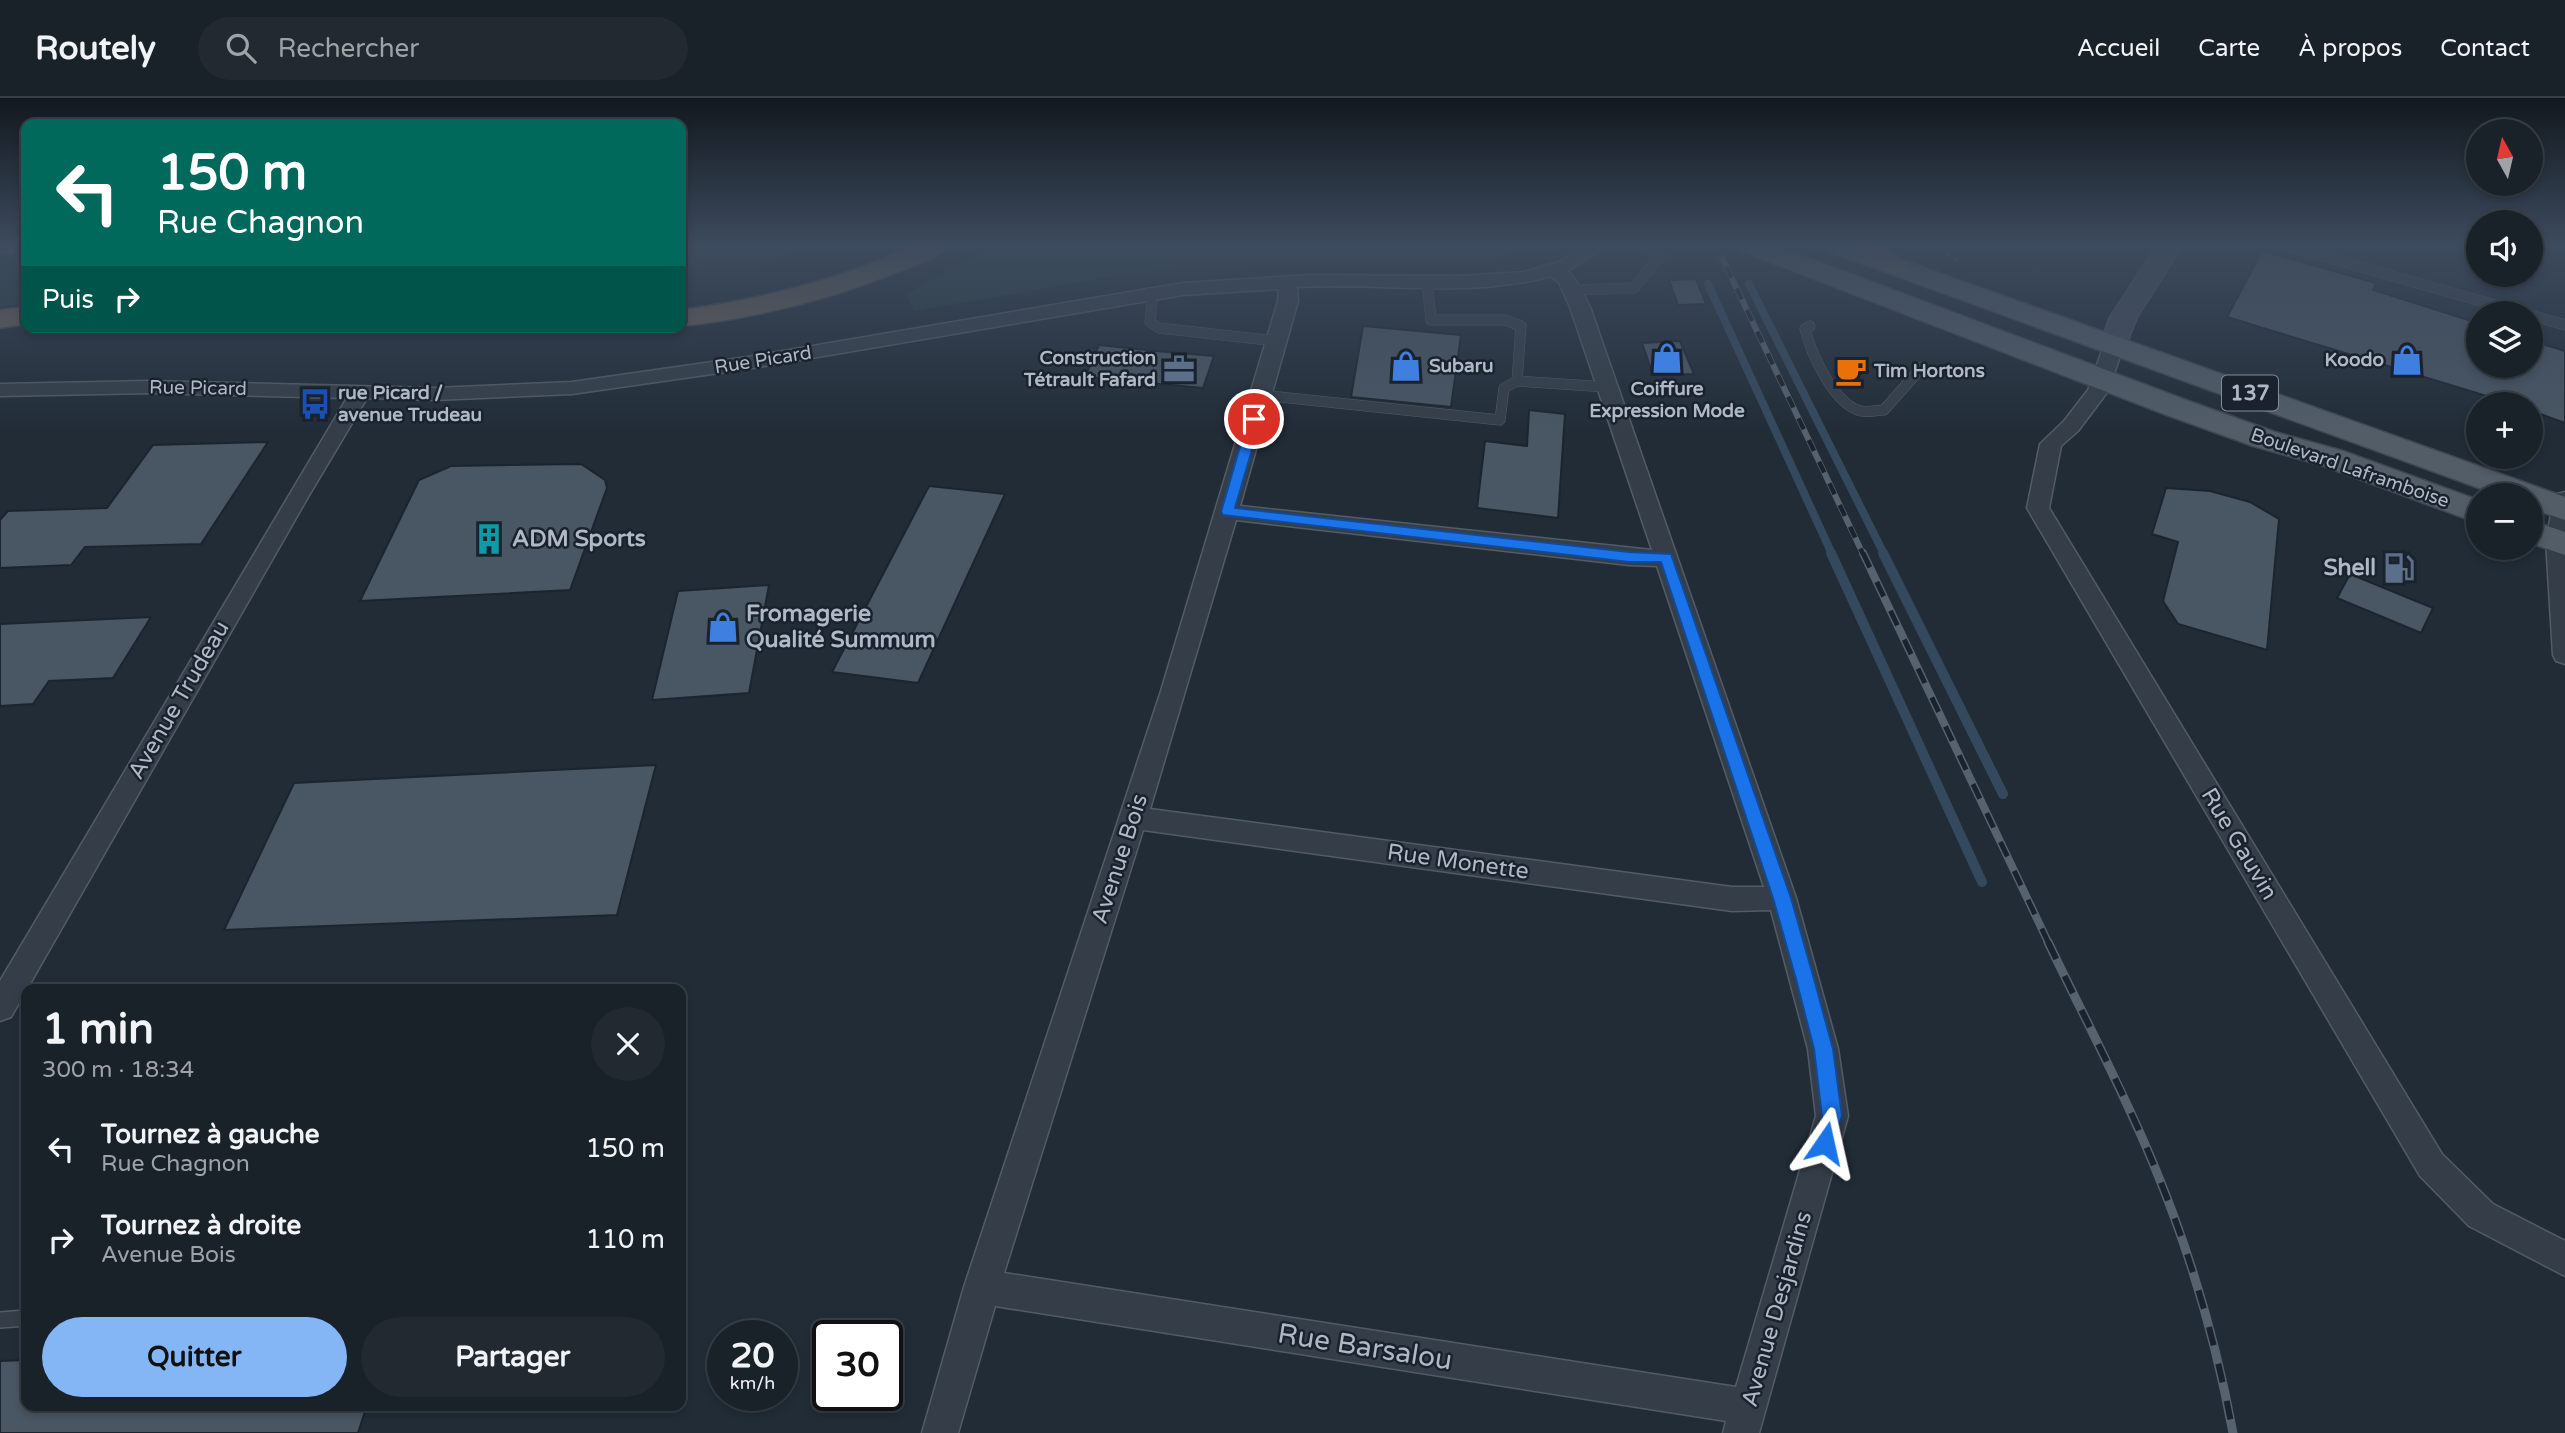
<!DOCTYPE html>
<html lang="fr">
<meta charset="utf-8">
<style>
:root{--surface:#192129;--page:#222931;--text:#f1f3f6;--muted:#9fa3a8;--line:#373e46;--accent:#84b6f5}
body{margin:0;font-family:"Varela Round",sans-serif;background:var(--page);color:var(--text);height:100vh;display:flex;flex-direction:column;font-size:26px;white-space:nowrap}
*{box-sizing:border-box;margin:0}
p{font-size:23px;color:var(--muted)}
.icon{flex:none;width:38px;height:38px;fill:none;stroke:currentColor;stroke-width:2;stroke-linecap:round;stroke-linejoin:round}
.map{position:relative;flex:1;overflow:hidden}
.sheet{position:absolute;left:21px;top:886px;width:665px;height:427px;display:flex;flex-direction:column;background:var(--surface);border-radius:14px;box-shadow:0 4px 10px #0003,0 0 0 2px var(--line)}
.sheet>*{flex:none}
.hud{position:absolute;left:21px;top:21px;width:665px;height:214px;border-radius:14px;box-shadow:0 4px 10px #0003,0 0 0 2px var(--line);background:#00695c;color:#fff;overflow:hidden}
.needle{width:46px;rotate:352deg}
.buttons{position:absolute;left:2466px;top:21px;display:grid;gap:14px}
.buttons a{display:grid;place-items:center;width:77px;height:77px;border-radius:50%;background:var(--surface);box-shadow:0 4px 10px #0003,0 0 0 2px var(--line);font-size:35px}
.speed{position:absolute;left:707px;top:1222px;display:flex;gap:14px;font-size:35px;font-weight:700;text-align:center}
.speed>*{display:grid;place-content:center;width:91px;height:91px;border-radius:50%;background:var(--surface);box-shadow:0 4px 10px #0003,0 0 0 2px var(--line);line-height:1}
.speed small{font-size:18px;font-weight:400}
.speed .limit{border:4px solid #111;border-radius:10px;background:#fff;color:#111}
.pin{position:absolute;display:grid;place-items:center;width:60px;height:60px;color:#fff;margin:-30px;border:4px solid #fff;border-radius:50%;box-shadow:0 2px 7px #0007}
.me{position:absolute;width:77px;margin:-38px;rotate:11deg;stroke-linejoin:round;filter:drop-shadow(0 0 5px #0008)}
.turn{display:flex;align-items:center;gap:24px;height:147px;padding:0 21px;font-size:32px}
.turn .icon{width:91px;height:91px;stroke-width:2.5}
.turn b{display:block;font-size:49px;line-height:60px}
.then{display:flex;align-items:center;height:66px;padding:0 21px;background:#0003;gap:14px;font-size:26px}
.round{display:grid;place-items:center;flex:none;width:74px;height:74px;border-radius:37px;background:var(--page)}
.summary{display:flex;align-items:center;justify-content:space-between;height:119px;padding:0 21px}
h1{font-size:42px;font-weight:800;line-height:52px}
.primary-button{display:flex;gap:14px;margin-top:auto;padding:14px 21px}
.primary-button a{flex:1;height:80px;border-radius:42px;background:var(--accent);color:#111;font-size:28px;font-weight:800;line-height:80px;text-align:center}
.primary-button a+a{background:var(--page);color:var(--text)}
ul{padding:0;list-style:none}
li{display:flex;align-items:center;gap:21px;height:91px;padding:0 21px}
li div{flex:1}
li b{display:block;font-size:26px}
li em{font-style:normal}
header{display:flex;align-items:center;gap:42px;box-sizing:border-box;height:98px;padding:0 35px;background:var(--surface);border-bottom:2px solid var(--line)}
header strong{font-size:33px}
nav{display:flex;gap:38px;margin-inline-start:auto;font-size:24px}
.search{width:490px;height:63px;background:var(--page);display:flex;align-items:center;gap:18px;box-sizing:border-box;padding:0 24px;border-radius:38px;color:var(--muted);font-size:26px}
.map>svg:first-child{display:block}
.green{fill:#263b3b}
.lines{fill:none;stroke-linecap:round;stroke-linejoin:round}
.stream-far1{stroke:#35495e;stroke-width:8}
.stream{stroke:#35495e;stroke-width:10}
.building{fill:#495663;stroke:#1c252f;stroke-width:2}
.lane-far1-casing{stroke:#525c66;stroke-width:11}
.lane-casing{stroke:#525c66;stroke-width:18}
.street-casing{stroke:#525c66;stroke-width:3}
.secondary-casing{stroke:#525c66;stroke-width:2}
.primary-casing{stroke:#3e4752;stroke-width:3}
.highway-casing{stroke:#3f4953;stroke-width:3}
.path{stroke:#435758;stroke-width:3.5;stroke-dasharray:4.5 4.5;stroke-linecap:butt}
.lane-far1{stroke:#353e48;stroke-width:10}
.lane{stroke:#353e48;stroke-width:15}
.street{fill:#353e48;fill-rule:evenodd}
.secondary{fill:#434d5b;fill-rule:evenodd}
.primary{fill:#525d68;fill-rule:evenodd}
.highway{fill:#6e6152;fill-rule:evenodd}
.rail-far2-casing{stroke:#57626f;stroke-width:6}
.rail-far1-casing{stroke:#57626f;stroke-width:8}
.rail-casing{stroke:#57626f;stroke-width:9}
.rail-far2{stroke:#1a232d;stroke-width:4.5;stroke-dasharray:12;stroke-linecap:butt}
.rail-far1{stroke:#1a232d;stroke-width:5;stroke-dasharray:16;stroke-linecap:butt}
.rail{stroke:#1a232d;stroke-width:6;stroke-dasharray:19;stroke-linecap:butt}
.route{fill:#1a73e8;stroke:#114b97;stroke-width:2}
.labels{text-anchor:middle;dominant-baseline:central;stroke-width:5;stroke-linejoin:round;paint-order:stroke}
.far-poi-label{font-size:19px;font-weight:bold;fill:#afb9c5;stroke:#1a232d;text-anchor:start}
.far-street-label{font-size:19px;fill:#afb9c5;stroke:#1a232d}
.shield{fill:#1a232d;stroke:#828c97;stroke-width:2}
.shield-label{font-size:21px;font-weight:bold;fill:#afb9c5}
.poi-label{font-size:23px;font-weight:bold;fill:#afb9c5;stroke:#1a232d;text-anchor:start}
.street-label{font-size:23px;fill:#afb9c5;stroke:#1a232d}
.near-street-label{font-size:28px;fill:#afb9c5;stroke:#1a232d}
</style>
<header>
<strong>Routely</strong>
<div class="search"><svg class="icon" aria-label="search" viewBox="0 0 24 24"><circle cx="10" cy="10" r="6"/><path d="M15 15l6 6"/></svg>Rechercher</div>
<nav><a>Accueil</a><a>Carte</a><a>À propos</a><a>Contact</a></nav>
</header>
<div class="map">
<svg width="2565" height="1335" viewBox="0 0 2565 1335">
<rect width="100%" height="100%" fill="#212c37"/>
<g class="green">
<path d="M681 147H824L757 166 681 174Z"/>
<path d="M999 147H1542L1492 162 1273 164 1134 175 914 213 906 196Z"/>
<path d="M26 153V205L0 209V161Z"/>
</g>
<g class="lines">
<g class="stream-far1">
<path d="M1708 186 1832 456"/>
<path d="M1749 186 1884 456"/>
</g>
<g class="stream">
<path d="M1831 455 1982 784"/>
<path d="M1883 455 2003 696"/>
</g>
</g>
<g class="building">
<path d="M2262 153 2376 185 2373 192 2478 225V268H2530V242L2565 253V325L2530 312V306H2513L2227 219Z"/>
<path d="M1696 181 1706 206 1678 207 1669 182Z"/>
<path d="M1363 228 1461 237 1451 309 1351 299Z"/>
<path d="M1680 243 1694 276 1653 277 1642 245Z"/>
<path d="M1099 247 1156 253 1214 258 1203 290 1085 279Z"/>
<path d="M1529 312 1565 316 1558 420 1477 410 1485 343 1527 348Z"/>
<path d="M268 344 201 446 85 449 71 467 0 470V422L8 413 107 410 153 347Z"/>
<path d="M581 366 605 382 607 390 570 492 360 503 419 382 451 368Z"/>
<path d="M929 388 1005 396 918 585 832 574Z"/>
<path d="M2166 390 2210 393 2250 404 2279 421 2267 552 2178 526 2163 503 2178 444 2152 436Z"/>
<path d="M2350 476 2433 510 2421 535 2337 500Z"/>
<path d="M769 487 749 595 652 602 678 493Z"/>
<path d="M151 519 113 580 49 583 33 606 0 608V526Z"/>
<path d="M656 667 617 817 224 832 294 685Z"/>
<path d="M26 1262V1307H367L358 1335H0V1263Z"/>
</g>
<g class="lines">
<defs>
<g id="lane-far1">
<path d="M2283 147 2523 215"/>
<path d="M1573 192 1634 190 1661 157 1638 147"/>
<path d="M1149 195 1152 204 1150 224 1159 230 1276 243"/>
<path d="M2530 217 2565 227"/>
<path d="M1810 228 1805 231C1811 255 1834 307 1861 313 1868 315 1877 312 1884 312L1922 269"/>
<path d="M1517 283 1607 289"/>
<path d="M1261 297 1500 322 1504 290 1517 283 1521 228 1505 222H1431L1427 184"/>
</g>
<path id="lane" d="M0 1222 26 1220"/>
<g id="street">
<path d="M1586 147H1607L1568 173 1576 183 1590 209 1796 800 1838 951 1848 1018 1759 1335H1723L1726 1323 995 1208 958 1335H922L964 1189 1161 593 1278 203 1279 191 1183 197 747 271 572 296 435 302 367 300 308 399 11 919 0 923V883L347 300 150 295 0 298V286L150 283 435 290 572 284 747 259 1183 185 1311 177 1460 178 1523 174 1559 164ZM1551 178 1559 185 1570 209 1652 452 1240 408 1298 203 1297 189C1381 184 1470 201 1551 178ZM1236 422 1629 467 1657 468 1764 789H1732L1150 711ZM1143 732 1732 813 1771 812 1808 951 1816 1018 1736 1289 1004 1175Z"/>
<path d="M2114 241 2121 243 2124 247 2108 293 2078 333 2061 348 2049 410 2442 1056 2493 1106 2565 1143V1178L2469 1128 2420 1078 2027 410 2040 346 2064 323 2088 292 2104 247 2107 243Z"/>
<path d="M2565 394V566L2556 563 2553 557 2546 443 2554 401 2557 396Z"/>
</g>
<path id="secondary" d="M2157 147H2183L2137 220 2124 253 2114 255 2104 253 2100 247 2109 220Z"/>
<g id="primary">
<path d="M1737 147H1774L2186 302 2275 334 2343 353 2478 402V425L2321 367 2253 348 2164 316 1741 153Z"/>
<path d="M1823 147H1861L2540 390 2565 399V422L2530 410V397H2498L1827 153Z"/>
<path d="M2530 422 2565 434V457L2530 445Z"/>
</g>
<g id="highway">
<path d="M0 147H22L18 153 0 157Z"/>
<path d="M915 147H949C941 159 921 165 908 170 835 200 759 220 681 228V212C762 201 840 182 915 147Z"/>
<path d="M1853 147H1883L1910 169 1906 175C1887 179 1863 163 1853 147Z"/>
<path d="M26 209V226L0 230V212Z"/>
</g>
</defs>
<use href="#lane-far1" class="lane-far1-casing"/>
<use href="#lane" class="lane-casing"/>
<use href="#street" class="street-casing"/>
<use href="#secondary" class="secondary-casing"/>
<use href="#primary" class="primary-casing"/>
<use href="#highway" class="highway-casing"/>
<path class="path" d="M1931 147 1958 162"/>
<use href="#lane-far1" class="lane-far1"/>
<use href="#lane" class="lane"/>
<use href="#street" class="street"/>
<use href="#secondary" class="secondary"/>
<use href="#primary" class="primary"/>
<use href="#highway" class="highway"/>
<defs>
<path id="rail-far2" d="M1716 147 1863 456"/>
<path id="rail-far1" d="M1863 455 2049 846"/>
<path id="rail" d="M2048 844C2083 917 2122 990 2153 1065 2189 1151 2216 1243 2233 1335"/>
</defs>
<use href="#rail-far2" class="rail-far2-casing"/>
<use href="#rail-far1" class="rail-far1-casing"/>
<use href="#rail" class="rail-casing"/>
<use href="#rail-far2" class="rail-far2"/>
<use href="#rail-far1" class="rail-far1"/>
<use href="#rail" class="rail"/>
</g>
<linearGradient id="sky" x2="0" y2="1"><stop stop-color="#12181e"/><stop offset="0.44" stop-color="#3d4b5e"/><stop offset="1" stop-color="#3d4b5e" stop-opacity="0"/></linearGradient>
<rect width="2565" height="334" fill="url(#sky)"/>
<path class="route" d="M1254 317 1261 321 1235 410 1629 454 1671 456 1791 800 1814 881 1833 951 1842 1018 1831 1051 1825 1054 1818 1051 1815 1045 1822 1018 1814 951 1796 881 1773 800 1661 464H1629L1223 417 1221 414 1248 321Z"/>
<defs>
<symbol id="shop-bare" viewBox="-9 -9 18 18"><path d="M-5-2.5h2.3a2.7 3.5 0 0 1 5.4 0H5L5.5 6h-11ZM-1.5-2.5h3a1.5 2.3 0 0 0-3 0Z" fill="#3f7fe0" stroke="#1a232d" stroke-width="2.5" paint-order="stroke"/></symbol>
<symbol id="office-bare" viewBox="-9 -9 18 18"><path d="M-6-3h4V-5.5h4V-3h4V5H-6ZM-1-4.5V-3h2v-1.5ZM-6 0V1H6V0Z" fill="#5c6f8a" stroke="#1a232d" stroke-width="2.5" paint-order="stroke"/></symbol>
<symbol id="cafe-bare" viewBox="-9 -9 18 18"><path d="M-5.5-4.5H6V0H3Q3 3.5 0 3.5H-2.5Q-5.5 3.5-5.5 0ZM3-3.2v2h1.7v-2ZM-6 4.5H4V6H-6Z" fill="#e8710a" stroke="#1a232d" stroke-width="2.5" paint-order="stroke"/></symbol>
<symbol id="bus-bare" viewBox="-9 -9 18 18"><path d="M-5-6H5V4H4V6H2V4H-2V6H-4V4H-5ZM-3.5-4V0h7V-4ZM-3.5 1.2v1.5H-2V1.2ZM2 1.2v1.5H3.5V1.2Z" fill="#1a4fb4" stroke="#1a232d" stroke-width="2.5" paint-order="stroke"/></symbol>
<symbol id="building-bare" viewBox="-9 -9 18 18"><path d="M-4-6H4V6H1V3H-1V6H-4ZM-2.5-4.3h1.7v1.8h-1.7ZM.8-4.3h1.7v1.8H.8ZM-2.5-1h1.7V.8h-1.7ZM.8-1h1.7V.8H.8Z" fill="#0f9aa8" stroke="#1a232d" stroke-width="2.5" paint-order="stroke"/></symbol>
<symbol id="fuel-bare" viewBox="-9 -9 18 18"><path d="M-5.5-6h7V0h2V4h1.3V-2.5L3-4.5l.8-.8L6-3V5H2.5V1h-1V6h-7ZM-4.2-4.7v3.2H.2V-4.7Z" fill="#5c6f8a" stroke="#1a232d" stroke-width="2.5" paint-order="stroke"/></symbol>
</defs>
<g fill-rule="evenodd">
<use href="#shop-bare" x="1645" y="238" width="44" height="44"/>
<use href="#shop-bare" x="2385" y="240" width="44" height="44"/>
<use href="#shop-bare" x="1384" y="246" width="44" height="44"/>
<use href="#office-bare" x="1157" y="249" width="44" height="44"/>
<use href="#cafe-bare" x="1829" y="251" width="44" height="44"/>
<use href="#bus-bare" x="293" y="284" width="44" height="44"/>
<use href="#building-bare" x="467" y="419" width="44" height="44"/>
<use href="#fuel-bare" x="2377" y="448" width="44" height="44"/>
<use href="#shop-bare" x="701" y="507" width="44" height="44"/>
</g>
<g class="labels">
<g class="far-poi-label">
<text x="1156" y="260" text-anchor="end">Construction<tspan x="1156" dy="22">Tétrault Fafard</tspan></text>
<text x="2384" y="262" text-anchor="end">Koodo</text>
<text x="1429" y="268">Subaru</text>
<text x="1874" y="273">Tim Hortons</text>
<text x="1667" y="291" text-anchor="middle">Coiffure<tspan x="1667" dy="22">Expression Mode</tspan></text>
<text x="338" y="295">rue Picard /<tspan x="338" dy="22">avenue Trudeau</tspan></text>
</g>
<g class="far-street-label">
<text transform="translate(763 262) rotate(-9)">Rue Picard</text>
<text transform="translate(198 290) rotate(1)">Rue Picard</text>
<text transform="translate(2350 370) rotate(19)">Boulevard Laframboise</text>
</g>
<rect class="shield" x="2222" y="277.5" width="56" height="35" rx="5"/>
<g class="shield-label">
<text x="2250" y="295">137</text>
</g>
<g class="poi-label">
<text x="512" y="441">ADM Sports</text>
<text x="2376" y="470" text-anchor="end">Shell</text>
<text x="746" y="516">Fromagerie<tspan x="746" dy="26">Qualité Summum</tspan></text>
</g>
<g class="street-label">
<text transform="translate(179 602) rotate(-60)">Avenue Trudeau</text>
<text transform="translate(2239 746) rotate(59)">Rue Gauvin</text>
<text transform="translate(1120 761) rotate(-72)">Avenue Bois</text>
<text transform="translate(1458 764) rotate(8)">Rue Monette</text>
<text transform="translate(1777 1211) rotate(-74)">Avenue Desjardins</text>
</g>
<g class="near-street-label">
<text transform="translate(1365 1249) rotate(9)">Rue Barsalou</text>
</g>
</g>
</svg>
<div class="buttons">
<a><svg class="needle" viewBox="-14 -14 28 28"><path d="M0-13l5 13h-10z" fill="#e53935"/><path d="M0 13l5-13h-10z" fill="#9fa3a8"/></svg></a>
<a><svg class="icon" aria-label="sound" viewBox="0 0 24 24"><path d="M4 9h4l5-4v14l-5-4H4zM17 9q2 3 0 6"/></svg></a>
<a><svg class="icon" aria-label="layers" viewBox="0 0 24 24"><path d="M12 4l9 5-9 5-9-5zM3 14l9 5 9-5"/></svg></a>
<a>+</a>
<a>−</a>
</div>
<div class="speed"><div>20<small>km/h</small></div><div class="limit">30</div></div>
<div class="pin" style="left:1254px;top:321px;background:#d93025"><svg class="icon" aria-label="arrive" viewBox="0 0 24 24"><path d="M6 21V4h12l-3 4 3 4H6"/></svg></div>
<svg class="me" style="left:1825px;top:1045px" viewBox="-20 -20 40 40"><path d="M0-17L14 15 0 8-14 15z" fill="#1a73e8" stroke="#fff" stroke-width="4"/></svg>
<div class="hud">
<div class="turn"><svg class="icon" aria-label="left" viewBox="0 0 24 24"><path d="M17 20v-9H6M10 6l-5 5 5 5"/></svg><div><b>150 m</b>Rue Chagnon</div></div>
<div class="then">Puis<svg class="icon" aria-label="right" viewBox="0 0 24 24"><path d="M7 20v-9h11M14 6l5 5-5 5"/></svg></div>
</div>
<section class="sheet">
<div class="summary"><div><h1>1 min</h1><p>300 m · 18:34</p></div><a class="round"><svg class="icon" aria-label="close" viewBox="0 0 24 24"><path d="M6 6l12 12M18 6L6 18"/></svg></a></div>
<ul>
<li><svg class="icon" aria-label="left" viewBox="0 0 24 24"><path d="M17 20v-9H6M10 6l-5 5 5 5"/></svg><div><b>Tournez à gauche</b><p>Rue Chagnon</p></div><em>150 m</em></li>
<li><svg class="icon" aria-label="right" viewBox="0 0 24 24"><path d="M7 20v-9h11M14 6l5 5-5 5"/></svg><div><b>Tournez à droite</b><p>Avenue Bois</p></div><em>110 m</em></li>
</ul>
<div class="primary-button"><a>Quitter</a><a>Partager</a></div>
</section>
</div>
